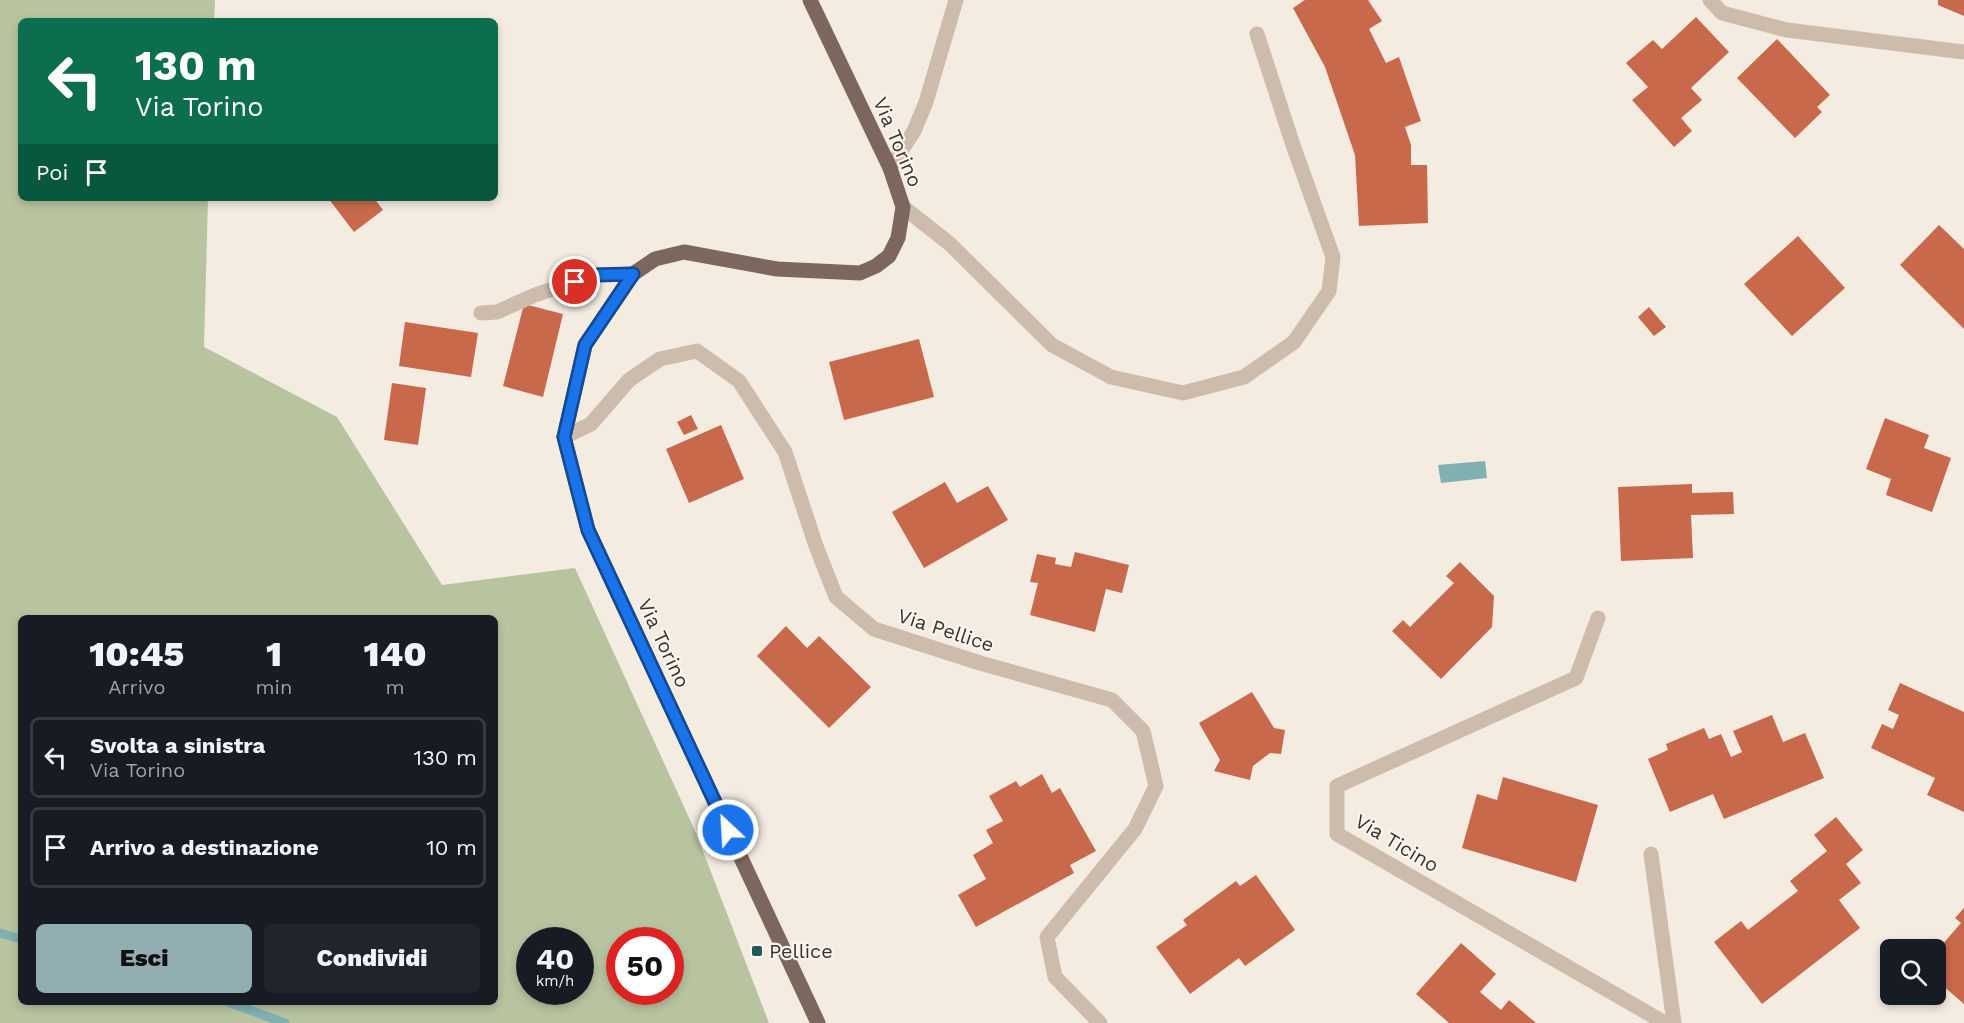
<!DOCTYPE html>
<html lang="it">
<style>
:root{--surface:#171b24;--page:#20242c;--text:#f1f3f6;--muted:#9ea1a6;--line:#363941;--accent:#92aeb2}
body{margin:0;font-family:"Work Sans",sans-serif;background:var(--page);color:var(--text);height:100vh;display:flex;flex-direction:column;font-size:22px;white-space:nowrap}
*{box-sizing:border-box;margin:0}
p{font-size:20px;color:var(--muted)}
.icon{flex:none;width:33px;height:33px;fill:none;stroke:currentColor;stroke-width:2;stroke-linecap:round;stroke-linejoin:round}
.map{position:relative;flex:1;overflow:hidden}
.sheet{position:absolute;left:18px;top:615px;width:480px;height:390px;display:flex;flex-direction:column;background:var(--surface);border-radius:9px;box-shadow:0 3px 9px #0003}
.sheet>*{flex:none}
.banner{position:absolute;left:18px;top:18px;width:480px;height:183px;border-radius:9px;box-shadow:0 3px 9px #0003;background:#0b6e4f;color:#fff;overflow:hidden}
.buttons{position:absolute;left:1880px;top:939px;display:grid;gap:12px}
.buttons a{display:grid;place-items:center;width:66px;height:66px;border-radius:9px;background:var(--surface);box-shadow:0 3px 9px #0003;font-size:30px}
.speed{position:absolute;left:516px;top:927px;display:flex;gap:12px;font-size:30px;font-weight:700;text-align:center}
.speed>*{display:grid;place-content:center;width:78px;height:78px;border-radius:50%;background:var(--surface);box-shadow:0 3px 9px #0003;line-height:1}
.speed small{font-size:15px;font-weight:400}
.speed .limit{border:9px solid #d22;background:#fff;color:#111}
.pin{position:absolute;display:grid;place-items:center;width:51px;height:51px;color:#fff;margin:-26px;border:3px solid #fff;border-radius:50%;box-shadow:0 2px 6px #0007}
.me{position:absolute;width:66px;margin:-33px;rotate:335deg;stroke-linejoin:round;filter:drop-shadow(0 0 4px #0008)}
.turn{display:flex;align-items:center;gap:21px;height:126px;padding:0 18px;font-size:27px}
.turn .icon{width:78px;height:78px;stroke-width:2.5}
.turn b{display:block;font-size:42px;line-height:51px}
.then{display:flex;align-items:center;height:57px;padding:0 18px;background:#0003;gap:12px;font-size:22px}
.eta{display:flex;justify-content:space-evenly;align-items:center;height:102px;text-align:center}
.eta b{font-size:36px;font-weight:800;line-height:42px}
.cta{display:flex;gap:12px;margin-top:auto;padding:12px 18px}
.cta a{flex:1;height:69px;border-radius:9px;background:var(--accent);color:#111;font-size:24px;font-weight:800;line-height:69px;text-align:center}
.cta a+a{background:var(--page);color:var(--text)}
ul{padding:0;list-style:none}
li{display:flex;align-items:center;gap:18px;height:81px;margin:0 12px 9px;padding:0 6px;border:3px solid var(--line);border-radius:9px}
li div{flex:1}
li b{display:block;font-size:22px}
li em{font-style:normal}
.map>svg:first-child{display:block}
.green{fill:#b8c4a0;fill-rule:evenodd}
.water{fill:#7fb0b2}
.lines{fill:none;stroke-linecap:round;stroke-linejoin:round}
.stream{stroke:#7fb0b2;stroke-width:9}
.building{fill:#c8694b}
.minor{stroke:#cdbbac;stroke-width:15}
.major{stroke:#7d675c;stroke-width:15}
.route-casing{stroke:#114b97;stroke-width:15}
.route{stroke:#1a73e8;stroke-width:10}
.poi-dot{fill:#1f5a5e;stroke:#fbf5ee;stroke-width:2}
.labels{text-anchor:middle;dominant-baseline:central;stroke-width:4.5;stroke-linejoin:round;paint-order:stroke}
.street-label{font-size:20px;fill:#3b302b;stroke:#fbf5ee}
.poi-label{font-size:20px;fill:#3b302b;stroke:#fbf5ee;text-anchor:start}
</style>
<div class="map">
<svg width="1964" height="1023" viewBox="0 0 1964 1023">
<rect width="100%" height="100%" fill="#f4ebe1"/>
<path class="green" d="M0 0H215L214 21H21V198H208L204 347 337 417 442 585 575 568 696 833 769 1023H0ZM21 618H495V1002H21ZM530 940H580V992H530ZM620 940H670V992H620Z"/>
<path class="water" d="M1485 461 1487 478 1441 483 1438 465Z"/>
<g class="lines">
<g class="stream">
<path d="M0 933 21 939"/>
<path d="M228 1002 285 1023"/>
</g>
</g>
<g class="building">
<path d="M1305 0H1368L1382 21 1369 29 1386 63 1399 57 1421 121 1405 127 1411 145V165H1427L1428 223 1359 226 1355 155 1325 67 1293 8Z"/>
<path d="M1938 0H1964V16L1938 5Z"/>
<path d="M1696 17 1729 52 1691 88 1702 100 1681 118 1692 131 1674 147 1632 100 1648 87 1626 63 1653 40 1662 49Z"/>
<path d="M1777 39 1830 95 1817 107 1822 112 1795 138 1737 78Z"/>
<path d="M328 198H374L383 210 354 232Z"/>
<path d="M1939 225 1964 249V329L1900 265Z"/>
<path d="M1798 236 1845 288 1792 336 1744 284Z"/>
<path d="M524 304 563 314 543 397 503 386Z"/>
<path d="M1649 307 1666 327 1654 336 1638 317Z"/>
<path d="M405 322 478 333 471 377 399 366Z"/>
<path d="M919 339 934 397 844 420 829 362Z"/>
<path d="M392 383 426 388 418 445 384 440Z"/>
<path d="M691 415 698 429 684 435 677 422Z"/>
<path d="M1885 418 1929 435 1924 448 1951 458 1932 512 1886 495 1891 479 1866 469Z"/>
<path d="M721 425 744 479 689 503 666 449Z"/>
<path d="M945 482 957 503 988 486 1008 520 924 568 892 512Z"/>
<path d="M1692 484V493L1733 492 1734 514 1691 515 1693 558 1621 561 1618 487Z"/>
<path d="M1075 552 1129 565 1122 593 1106 589 1095 632 1030 615 1038 583 1030 582 1037 554 1056 558 1055 564 1071 567Z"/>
<path d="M1460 562 1494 596 1492 627 1441 679 1392 631 1403 620 1410 627 1454 583 1446 576Z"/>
<path d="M786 626 807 648 819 636 871 687 829 728 757 656Z"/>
<path d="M1900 683 1964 712V812L1927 795 1935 778 1871 748 1882 724 1893 729 1899 715 1888 710Z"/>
<path d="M1252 692 1274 728 1285 730 1281 754 1270 753 1253 766 1250 780 1214 771 1220 760 1199 723Z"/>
<path d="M1772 715 1783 742 1805 733 1824 778 1724 819 1713 794 1670 812 1648 759 1668 750 1666 744 1704 728 1709 739 1721 734 1731 757 1742 752 1733 731Z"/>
<path d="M1042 774 1052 793 1060 788 1096 851 1070 865 1074 873 976 927 958 895 986 879 973 855 993 843 986 830 1003 821 989 796 1016 781 1020 787Z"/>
<path d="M1503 777 1598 805 1576 882 1462 848 1477 794 1497 800Z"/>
<path d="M1836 817 1863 850 1846 864 1861 883 1839 900 1860 928 1762 1004 1714 942 1741 921 1748 930 1798 891 1790 881 1827 851 1814 835Z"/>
<path d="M1256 875 1295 930 1245 966 1239 958 1190 994 1156 947 1187 925 1183 920 1236 881 1240 886Z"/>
<path d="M1964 908V1004L1942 985 1946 980 1935 970V953L1961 923 1955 918Z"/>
<path d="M1461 943 1496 974 1480 992 1501 1010 1509 1000 1536 1023H1449L1416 994Z"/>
</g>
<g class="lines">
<g class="minor">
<path d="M1710 0 1722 13 1787 30 1964 52"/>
<path d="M890 168 914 131 926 102 956 0"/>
<path d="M903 207 950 244 1052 345 1111 377 1183 393 1244 377 1294 342 1329 291 1333 257 1293 145 1257 34"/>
<path d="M481 313 497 312 535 295 595 275 633 274"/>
<path d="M564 437 591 424 629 380 660 359 697 351 739 381 785 452 816 546 836 597 874 629 980 663 1112 700 1143 731 1156 786 1135 829 1047 937 1055 977 1100 1023"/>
<path d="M1598 618 1576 678 1337 786V834L1665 1023"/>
<path d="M1651 854 1674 1023"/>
</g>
<path class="major" d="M810 0 890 168 903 207 898 238 889 256 876 266 860 273 777 269 684 252 655 259 633 274 585 345 564 437 588 530 818 1023"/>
</g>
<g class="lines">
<defs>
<path id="route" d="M575 282 595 275 633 274 585 345 564 437 588 530 728 830"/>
</defs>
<use href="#route" class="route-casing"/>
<use href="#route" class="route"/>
</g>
<rect class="poi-dot" x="751" y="945" width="12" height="12" rx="3"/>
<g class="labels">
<g class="street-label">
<text transform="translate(898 142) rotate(67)">Via Torino</text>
<text transform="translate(946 630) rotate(18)">Via Pellice</text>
<text transform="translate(664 643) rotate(65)">Via Torino</text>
<text transform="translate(1397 843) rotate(31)">Via Ticino</text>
</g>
<g class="poi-label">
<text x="769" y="951">Pellice</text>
</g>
</g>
</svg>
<div class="buttons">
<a><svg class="icon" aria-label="search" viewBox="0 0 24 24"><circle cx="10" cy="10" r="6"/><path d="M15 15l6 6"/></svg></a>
</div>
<div class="speed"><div>40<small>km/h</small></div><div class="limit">50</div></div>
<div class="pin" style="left:575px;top:282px;background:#d93025"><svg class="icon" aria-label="arrive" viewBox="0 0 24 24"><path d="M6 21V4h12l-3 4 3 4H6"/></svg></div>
<svg class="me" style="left:728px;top:830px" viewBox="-20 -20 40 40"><circle r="17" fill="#1a73e8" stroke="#fff" stroke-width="3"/><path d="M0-11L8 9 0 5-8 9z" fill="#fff"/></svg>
<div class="banner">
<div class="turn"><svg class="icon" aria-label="left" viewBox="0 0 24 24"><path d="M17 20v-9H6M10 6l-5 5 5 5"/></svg><div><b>130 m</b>Via Torino</div></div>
<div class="then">Poi<svg class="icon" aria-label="arrive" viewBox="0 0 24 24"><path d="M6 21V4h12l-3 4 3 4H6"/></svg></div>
</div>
<section class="sheet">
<div class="eta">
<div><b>10:45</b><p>Arrivo</p></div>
<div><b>1</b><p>min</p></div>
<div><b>140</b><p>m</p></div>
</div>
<ul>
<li><svg class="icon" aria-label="left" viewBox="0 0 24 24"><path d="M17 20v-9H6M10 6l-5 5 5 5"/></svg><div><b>Svolta a sinistra</b><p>Via Torino</p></div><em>130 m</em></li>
<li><svg class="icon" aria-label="arrive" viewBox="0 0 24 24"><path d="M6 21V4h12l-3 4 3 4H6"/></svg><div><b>Arrivo a destinazione</b></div><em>10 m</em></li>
</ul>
<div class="cta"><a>Esci</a><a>Condividi</a></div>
</section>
</div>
